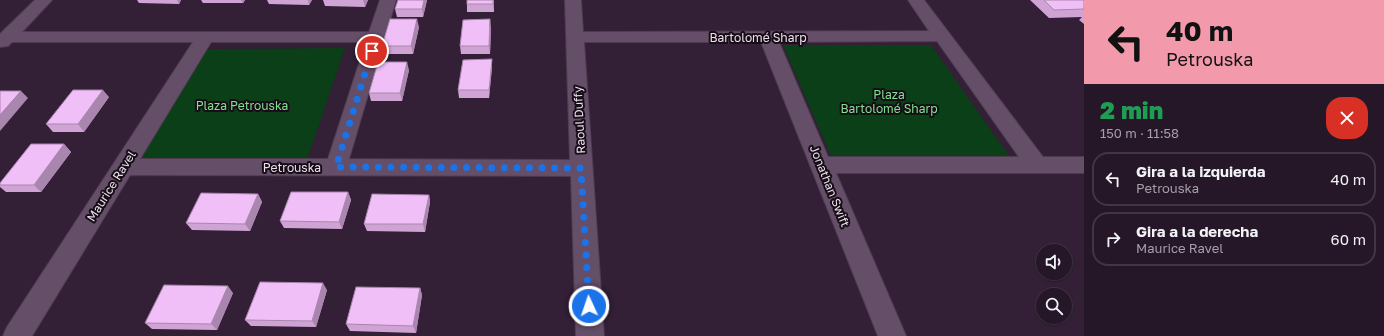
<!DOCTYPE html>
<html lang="es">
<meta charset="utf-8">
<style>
:root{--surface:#261728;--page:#322434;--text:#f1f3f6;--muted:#a49fa8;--line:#423645}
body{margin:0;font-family:"Golos Text",sans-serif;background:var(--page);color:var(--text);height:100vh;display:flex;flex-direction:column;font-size:15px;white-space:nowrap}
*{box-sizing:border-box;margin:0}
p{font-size:13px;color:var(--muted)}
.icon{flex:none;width:22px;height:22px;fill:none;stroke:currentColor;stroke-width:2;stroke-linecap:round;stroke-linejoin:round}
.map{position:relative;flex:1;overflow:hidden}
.details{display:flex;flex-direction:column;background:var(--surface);width:300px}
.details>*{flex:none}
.banner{background:#f29aac;color:#111;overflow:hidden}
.controls{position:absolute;left:1036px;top:244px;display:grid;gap:8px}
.controls a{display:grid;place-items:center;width:36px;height:36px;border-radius:50%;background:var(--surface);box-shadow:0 1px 3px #0004,0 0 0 1px var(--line);font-size:20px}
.pin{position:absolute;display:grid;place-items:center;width:34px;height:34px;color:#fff;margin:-17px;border:2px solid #fff;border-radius:50%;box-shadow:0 1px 4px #0007}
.me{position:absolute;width:44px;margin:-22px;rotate:357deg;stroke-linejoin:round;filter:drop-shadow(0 0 3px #0008)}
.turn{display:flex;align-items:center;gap:14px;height:84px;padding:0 16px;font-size:18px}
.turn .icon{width:52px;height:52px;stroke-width:2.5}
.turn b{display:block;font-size:28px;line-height:34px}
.round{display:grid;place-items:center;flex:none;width:42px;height:42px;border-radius:16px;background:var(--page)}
.overview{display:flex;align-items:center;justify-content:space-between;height:68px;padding:0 16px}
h1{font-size:24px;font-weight:800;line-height:30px;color:#1e9e55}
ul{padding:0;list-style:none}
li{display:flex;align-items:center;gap:12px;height:54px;margin:0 8px 6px;padding:0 8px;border:2px solid var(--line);border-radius:16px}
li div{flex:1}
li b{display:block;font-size:15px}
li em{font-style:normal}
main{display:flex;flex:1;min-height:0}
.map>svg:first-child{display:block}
.green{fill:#0a3f17}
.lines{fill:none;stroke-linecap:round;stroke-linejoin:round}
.minor-casing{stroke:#4d3c4f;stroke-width:2}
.minor{fill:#654e68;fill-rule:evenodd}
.wall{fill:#cfa4d4}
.shaded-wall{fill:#a986ad}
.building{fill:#f1bff7;stroke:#a986ad}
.route{stroke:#1a73e8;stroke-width:7;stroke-dasharray:0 12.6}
.labels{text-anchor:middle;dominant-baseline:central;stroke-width:4;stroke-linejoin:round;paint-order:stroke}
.street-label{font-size:12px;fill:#eddfee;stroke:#160d17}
.park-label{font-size:12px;fill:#80e08e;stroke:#160d17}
</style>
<main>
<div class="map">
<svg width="1084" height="336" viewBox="0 0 1084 336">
<rect width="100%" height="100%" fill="#331f36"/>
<g class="green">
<path d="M783 45H931L1009 156H831Z"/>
<path d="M345 48 307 160 140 161 206 49Z"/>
</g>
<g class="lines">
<defs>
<path id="minor" d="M35 0H52L22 32H369L380 0H396L349 159 570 160 565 0H581L583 32 929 31 908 0H924L1043 157H1084V173H836L906 336H878L761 42H584L604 336H576L571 176 130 175 32 336H3L7 327 193 42H12L8 46 0 47V34ZM937 41 1019 157H828L779 42ZM211 42H366L328 159H140Z"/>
</defs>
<use href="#minor" class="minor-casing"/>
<use href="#minor" class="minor"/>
</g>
<g class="wall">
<path d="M137 0H181L179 4 139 3Z"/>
<path d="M201 0H245L243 3H203Z"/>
<path d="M267 0H312L309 5 269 4Z"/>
<path d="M323 0H368L365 7 325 6Z"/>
<path d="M427 0 423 17H397L395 9Z"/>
<path d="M494 0V12H467V4Z"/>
<path d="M1030 0H1084V24L1079 20 1082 17 1049 18Z"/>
<path d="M419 27 413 54H384L382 46Z"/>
<path d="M491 27 490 54H461L460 46Z"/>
<path d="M492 59V67L489 98H459L458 90Z"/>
<path d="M409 70 402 101H371L369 93Z"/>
<path d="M109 97 84 132H53L46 124Z"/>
<path d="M64 144 71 152 41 192H6L0 187V183Z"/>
<path d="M348 192 351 200 342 229 284 228 280 221Z"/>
<path d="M258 194 262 202 250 231 192 230 186 223Z"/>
<path d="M429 195 430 202 425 232 367 231 364 224Z"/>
<path d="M420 288 422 295 416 333 350 331 346 324Z"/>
<path d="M327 290 316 327 251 326 245 320Z"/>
<path d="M233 293 217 330 152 329 145 323Z"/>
</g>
<g class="shaded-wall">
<path d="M177 0H181L179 4Z"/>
<path d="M241 0H245L243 3Z"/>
<path d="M308 0H312L309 5Z"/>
<path d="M363 0H368L365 7Z"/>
<path d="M424 0H427L423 17 422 9Z"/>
<path d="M493 0H494V12L493 4Z"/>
<path d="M417 19 419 27 413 54 411 46Z"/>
<path d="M490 19 491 27 490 54 489 46Z"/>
<path d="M492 59V67L489 98V90Z"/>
<path d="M407 62 409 70 402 101 400 93Z"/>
<path d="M103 90 109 97 84 132 78 124Z"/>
<path d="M21 91 28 98 0 131V115Z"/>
<path d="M64 144 71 152 41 192 34 185Z"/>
<path d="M348 192 351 200 342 229 339 222Z"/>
<path d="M258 194 262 202 250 231 245 224Z"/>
<path d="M429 195 430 202 425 232 423 224Z"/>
<path d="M323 283 327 290 316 327 312 321Z"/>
<path d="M228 286 233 293 217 330 211 324Z"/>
<path d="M420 288 422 295 416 333 413 326Z"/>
</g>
<g class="building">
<path d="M398 0H424L422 9H395Z"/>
<rect x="467" y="0" width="26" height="4"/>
<path d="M1044 0H1084V9L1054 10Z"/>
<path d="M390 19H417L411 46H382Z"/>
<path d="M490 19 489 46H460L463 20Z"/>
<path d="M492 59 489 90H458L463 60Z"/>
<path d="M378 62H407L400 93H369Z"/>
<path d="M73 90H103L78 124H46Z"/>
<path d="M0 91H21L0 115Z"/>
<path d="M31 144H64L34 185H0V183Z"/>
<path d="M291 192H348L339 222 280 221Z"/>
<path d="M201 193 258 194 245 224 186 223Z"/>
<path d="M372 194 429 195 423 224H364Z"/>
<path d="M260 282 323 283 312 321 245 320Z"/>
<path d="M164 285 228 286 211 324 145 323Z"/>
<path d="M356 287 420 288 413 326 346 324Z"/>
</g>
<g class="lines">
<path class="route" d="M372 51 336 167 581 168 589 306"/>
</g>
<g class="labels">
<g class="street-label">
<text x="758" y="37">Bartolomé Sharp</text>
<text transform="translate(579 120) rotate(-93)">Raoul Duffy</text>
<text x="292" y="167">Petrouska</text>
<text transform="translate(111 186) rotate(-58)">Maurice Ravel</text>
<text transform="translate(830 186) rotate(68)">Jonathan Swift</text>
</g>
<g class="park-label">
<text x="889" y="94">Plaza<tspan x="889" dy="14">Bartolomé Sharp</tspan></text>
<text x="242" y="105">Plaza Petrouska</text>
</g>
</g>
</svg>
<div class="controls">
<a><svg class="icon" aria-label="sound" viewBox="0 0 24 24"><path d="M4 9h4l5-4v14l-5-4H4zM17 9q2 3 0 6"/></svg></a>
<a><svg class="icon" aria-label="search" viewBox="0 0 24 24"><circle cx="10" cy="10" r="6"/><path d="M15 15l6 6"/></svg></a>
</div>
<div class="pin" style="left:372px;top:51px;background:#d93025"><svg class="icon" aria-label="arrive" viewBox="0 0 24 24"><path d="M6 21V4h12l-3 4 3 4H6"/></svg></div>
<svg class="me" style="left:589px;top:306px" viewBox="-20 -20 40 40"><circle r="17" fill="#1a73e8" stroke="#fff" stroke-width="3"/><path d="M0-11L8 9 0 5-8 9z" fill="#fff"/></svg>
</div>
<section class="details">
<div class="banner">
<div class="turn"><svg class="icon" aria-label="left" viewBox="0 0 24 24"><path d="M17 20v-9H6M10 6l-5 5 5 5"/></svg><div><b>40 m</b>Petrouska</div></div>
</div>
<div class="overview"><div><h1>2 min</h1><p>150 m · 11:58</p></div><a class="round" style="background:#d93025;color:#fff"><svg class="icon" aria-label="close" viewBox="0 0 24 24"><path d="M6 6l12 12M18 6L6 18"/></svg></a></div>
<ul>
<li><svg class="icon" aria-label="left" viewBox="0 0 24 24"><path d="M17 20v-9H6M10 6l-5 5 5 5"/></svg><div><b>Gira a la izquierda</b><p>Petrouska</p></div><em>40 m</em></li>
<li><svg class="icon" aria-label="right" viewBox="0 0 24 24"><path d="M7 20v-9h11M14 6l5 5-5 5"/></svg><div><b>Gira a la derecha</b><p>Maurice Ravel</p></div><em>60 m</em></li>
</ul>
</section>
</main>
